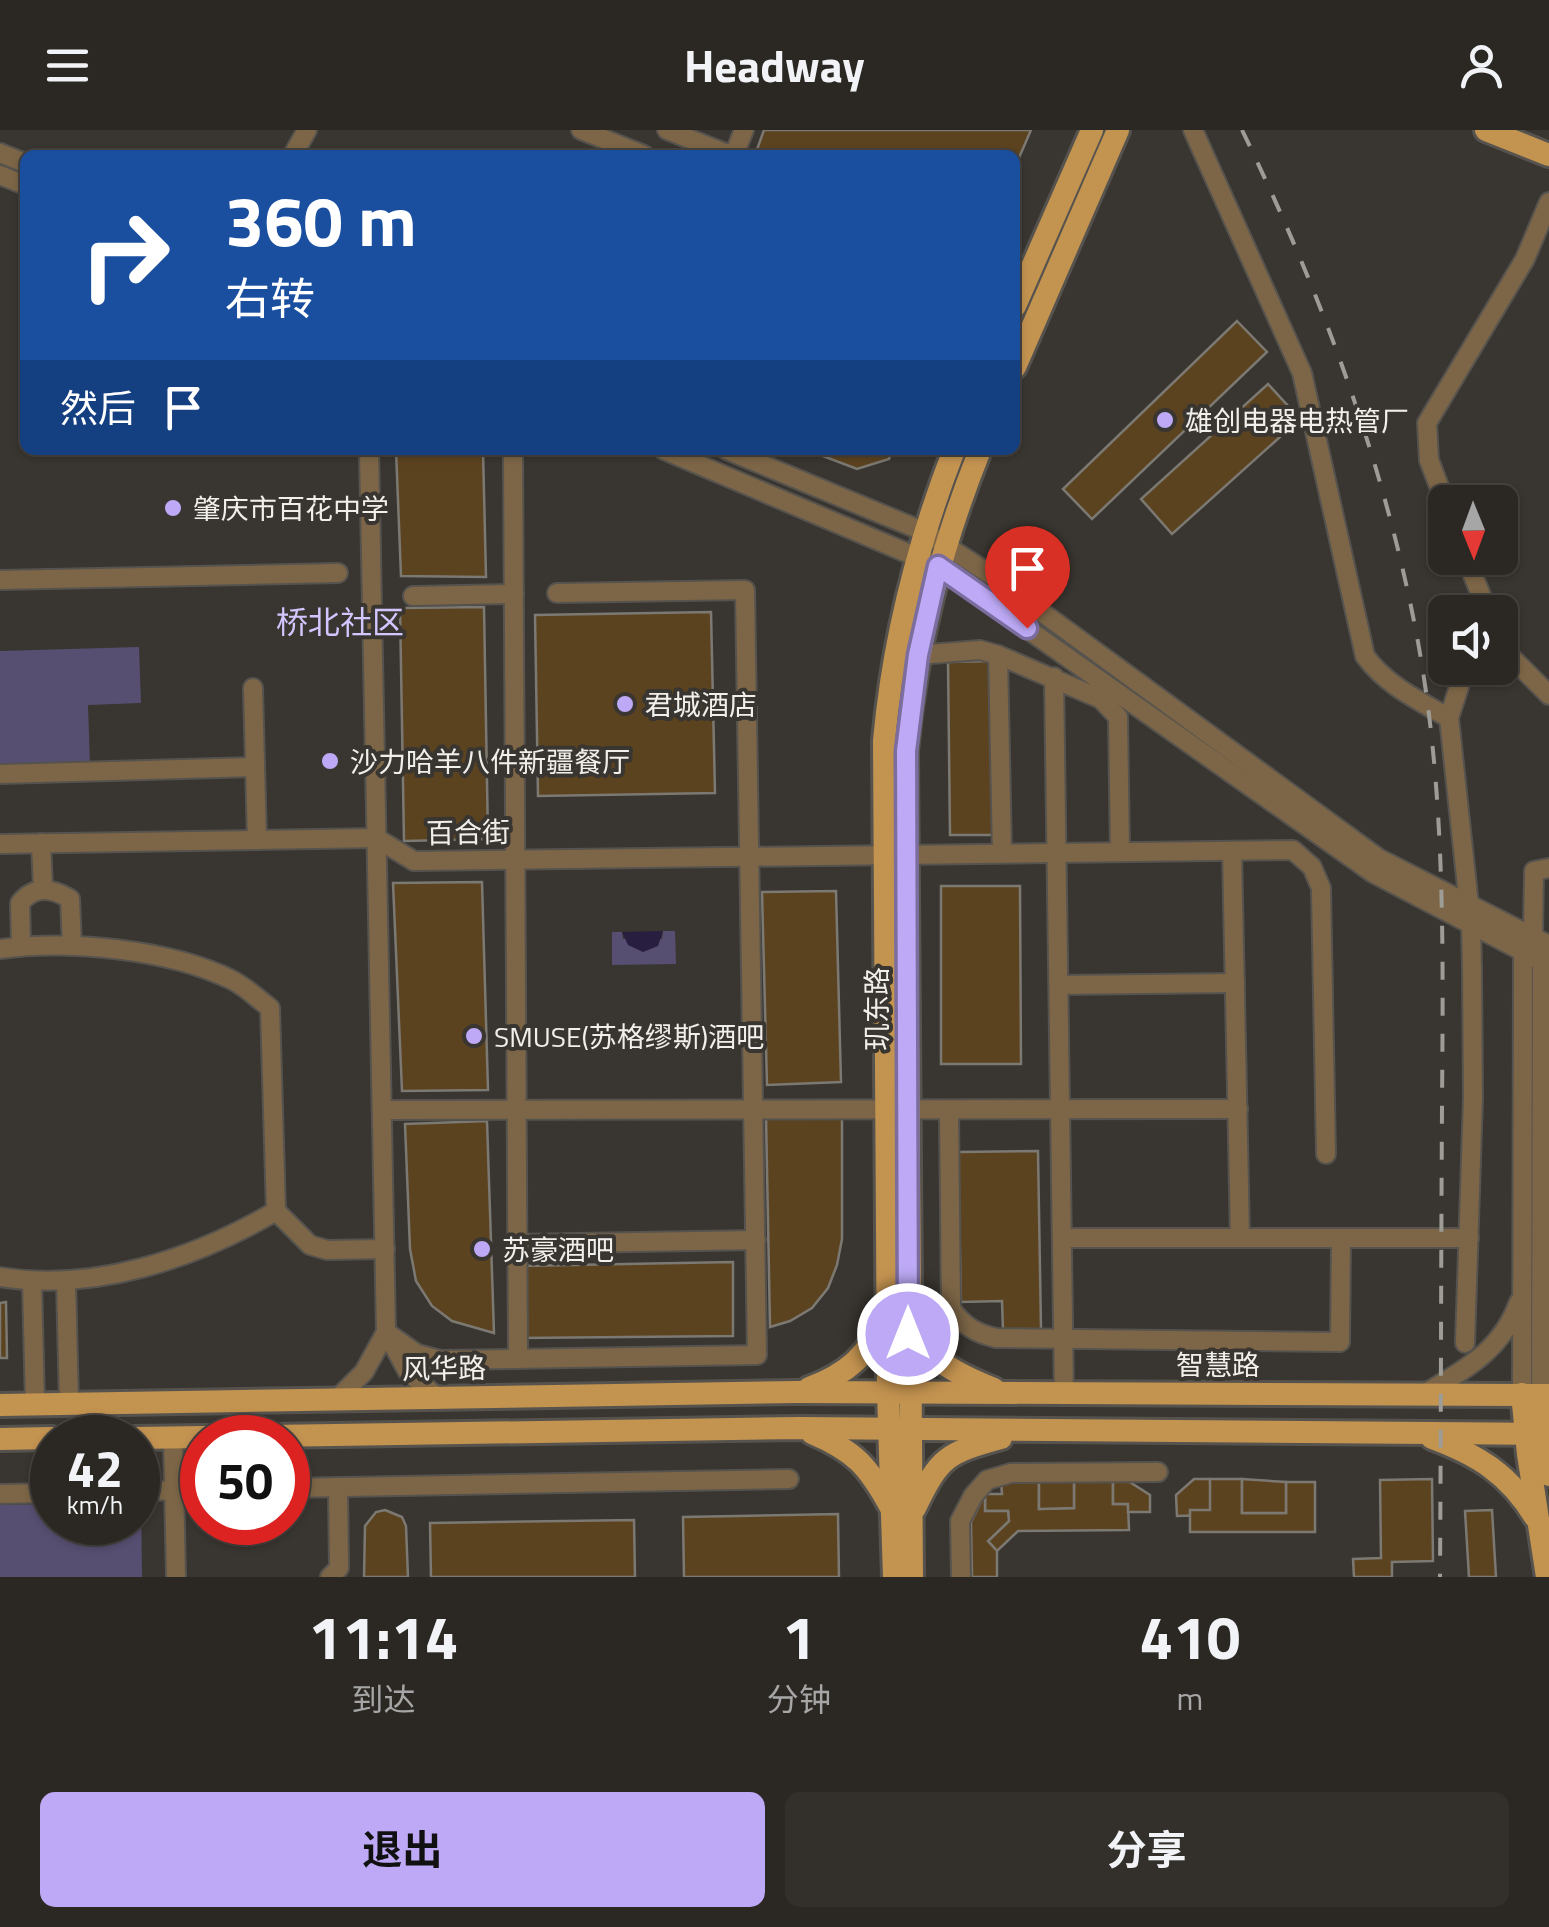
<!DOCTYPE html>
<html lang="zh">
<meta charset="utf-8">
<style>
:root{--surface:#2b2824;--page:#33302c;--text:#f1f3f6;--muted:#a6a6a6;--line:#474441;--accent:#bda9f5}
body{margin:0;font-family:"Titillium Web","Noto Sans SC",sans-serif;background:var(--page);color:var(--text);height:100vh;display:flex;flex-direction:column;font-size:38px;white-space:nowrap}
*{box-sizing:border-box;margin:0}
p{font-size:32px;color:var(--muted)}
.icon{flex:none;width:55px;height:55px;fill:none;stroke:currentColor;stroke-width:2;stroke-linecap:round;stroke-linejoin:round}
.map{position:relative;height:1447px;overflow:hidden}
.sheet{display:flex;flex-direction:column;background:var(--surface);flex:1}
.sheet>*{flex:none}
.hud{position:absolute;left:20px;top:20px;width:1000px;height:305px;border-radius:15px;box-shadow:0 2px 8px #0004,0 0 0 2px var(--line);background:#1a4fa0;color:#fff;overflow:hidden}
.needle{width:65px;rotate:179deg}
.tools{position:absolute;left:1428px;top:355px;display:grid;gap:20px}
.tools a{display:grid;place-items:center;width:90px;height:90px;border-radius:15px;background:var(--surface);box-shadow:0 2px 8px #0004,0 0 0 2px var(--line);font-size:50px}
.speed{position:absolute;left:30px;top:1285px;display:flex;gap:20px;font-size:50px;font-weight:700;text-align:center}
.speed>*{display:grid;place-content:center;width:130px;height:130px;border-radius:50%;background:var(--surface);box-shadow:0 2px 8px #0004,0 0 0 2px var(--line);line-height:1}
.speed small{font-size:25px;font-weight:400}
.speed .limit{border:15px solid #d22;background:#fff;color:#111}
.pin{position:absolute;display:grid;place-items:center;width:85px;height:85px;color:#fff;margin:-102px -42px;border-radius:50% 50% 50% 0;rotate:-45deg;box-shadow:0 0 10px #0007}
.pin .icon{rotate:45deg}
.me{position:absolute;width:110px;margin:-55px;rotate:0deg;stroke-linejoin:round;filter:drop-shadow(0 0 8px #0008)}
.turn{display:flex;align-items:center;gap:35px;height:210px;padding:0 40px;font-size:45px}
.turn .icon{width:130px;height:130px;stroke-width:2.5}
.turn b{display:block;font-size:70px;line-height:85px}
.then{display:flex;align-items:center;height:95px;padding:0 40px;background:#0003;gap:20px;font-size:38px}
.eta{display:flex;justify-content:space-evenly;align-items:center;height:170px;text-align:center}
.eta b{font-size:60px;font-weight:700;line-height:70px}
.button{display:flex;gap:20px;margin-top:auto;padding:20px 40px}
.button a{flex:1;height:115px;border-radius:15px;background:var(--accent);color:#111;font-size:40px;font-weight:700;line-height:115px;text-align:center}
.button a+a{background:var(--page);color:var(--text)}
header{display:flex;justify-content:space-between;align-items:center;height:130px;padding:0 40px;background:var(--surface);font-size:45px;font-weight:700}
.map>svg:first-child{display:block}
.green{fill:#574f71}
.water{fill:#281e3f}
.building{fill:#5c4320;stroke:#7c7872;stroke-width:2.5}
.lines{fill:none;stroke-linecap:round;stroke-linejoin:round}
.minor-casing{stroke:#56534e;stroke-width:22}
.major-casing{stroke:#56534e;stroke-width:28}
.minor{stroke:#7d6647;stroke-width:18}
.major{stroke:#c39350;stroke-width:22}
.rail{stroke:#9e9c97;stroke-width:4;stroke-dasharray:18 18;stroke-linecap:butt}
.route-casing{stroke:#7b6e9f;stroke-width:25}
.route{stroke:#bda9f5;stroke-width:18}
.poi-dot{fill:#bda9f5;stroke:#393530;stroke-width:4}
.labels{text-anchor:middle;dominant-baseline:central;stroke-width:8;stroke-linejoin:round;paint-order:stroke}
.poi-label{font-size:28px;fill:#f1efeb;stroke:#393530;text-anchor:start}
.street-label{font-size:28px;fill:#f1efeb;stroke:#393530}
.quarter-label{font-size:32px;fill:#d3c6ff;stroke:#393530}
</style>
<header><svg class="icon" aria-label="menu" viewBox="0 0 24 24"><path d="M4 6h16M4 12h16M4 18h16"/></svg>Headway<svg class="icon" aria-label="person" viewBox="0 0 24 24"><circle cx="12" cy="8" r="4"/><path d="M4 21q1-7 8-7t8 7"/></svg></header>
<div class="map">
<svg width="1549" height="1447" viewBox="0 0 1549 1447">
<rect width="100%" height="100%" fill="#393530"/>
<g class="green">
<path d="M139 517 141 573 88 575 90 635 0 638V521Z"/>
<path d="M663 801H675L676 834 612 835V802H622L623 809H662Z"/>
<path d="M138 1373H141L142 1447H0V1375L52 1374V1392H138Z"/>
</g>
<path class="water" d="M663 801 658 816 643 822 628 815 622 802Z"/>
<g class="building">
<path d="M764 0H1031L1015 37V25H755Z"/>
<path d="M1237 191 1267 222 1092 389 1063 359Z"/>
<path d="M1268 254 1300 289 1172 404 1141 369Z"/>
<path d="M396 320H483L486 447 401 446Z"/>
<path d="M807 320H892L889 329 857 339Z"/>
<path d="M484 477 488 709 404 711 400 478Z"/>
<path d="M711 482 715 663 538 666 535 485Z"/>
<path d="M992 531 994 705H950L948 532Z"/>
<path d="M482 752 488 960 402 961 393 753Z"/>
<path d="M941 756H1020L1021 934H941Z"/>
<path d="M836 761 841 952 767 955 762 762Z"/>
<path d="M842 985V1109L837 1135 828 1158 812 1178 790 1191 770 1197 766 986Z"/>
<path d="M487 991 494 1203 452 1191 432 1176 416 1151 410 1119 405 994Z"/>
<path d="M1038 1021 1041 1199 1003 1200 1002 1171 961 1172 958 1022Z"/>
<path d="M733 1132V1206L520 1208 518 1136Z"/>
<path d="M6 1172 7 1228H0V1173Z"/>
<path d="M1074 1349H1113V1374H1128L1129 1400 1018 1401 997 1421 988 1411 1009 1391 1008 1381H985V1364H1002L1001 1351H1039V1379L1074 1378Z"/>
<path d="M1074 1349V1378L1039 1379V1351Z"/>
<path d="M1113 1349H1125L1150 1365V1382H1128V1374H1113Z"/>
<path d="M1194 1349H1210L1211 1385 1177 1386 1176 1365Z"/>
<path d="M1210 1349H1242V1383H1286V1352H1315V1402H1190V1380H1210Z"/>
<path d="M1242 1349 1286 1352V1383H1242Z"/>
<path d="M1432 1349 1433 1431 1392 1432V1447H1354L1353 1429 1381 1428 1380 1350Z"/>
<path d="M985 1364V1381H1008L1009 1391 988 1411 997 1421V1447H972L971 1392Z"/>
<path d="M385 1380 402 1387 406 1396 408 1447H364L365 1396 376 1382Z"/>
<path d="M1492 1380 1496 1447H1469L1465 1381Z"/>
<path d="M838 1384 839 1447H684L683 1387Z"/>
<path d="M634 1390 635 1447H431L430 1393Z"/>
</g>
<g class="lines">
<defs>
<g id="minor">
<path d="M581 0 644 25"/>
<path d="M667 0 730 25"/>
<path d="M1193 0 1302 243 1365 526C1386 555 1418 570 1449 588"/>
<path d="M0 23 25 33"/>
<path d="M293 25 307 0"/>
<path d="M734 25 744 0"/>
<path d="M0 45 25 55"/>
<path d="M369 320 386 1202 408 1242 438 1268"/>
<path d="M513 320 518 1229"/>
<path d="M664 320 938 436 1373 743 1549 835"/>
<path d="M727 320 925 402 991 445 1378 728 1549 815"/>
<path d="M1445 372 1429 330 1427 293 1525 129 1549 72"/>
<path d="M1466 428 1485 475 1483 482"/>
<path d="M0 450 338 443"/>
<path d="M413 466 514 464"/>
<path d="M1500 503 1505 521 1549 565"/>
<path d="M918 525 980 520 998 525 1101 569 1118 587 1120 722"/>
<path d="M998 525 1002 723"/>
<path d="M1465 538 1449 588 1471 794 1472 838 1473 968 1465 1213"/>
<path d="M1054 547 1064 1264"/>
<path d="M253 558 257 710"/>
<path d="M0 644 255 637"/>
<path d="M41 713 43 759"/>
<path d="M0 714 376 708 414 731 1293 720 1312 737 1321 758 1326 1024"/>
<path d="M1232 721 1240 1108"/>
<path d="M21 816 20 773C35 755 52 758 70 769L72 816"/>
<path d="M0 819C69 810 169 819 232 850 246 857 258 869 270 878L276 1081C194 1129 95 1162 0 1147"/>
<path d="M1059 855 1235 853"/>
<path d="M382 980 1238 979"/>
<path d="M949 980 951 1179C964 1196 975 1203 996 1208L1340 1212 1341 1108"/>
<path d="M276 1081 310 1115 327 1120 385 1119"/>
<path d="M1062 1108H1469"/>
<path d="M517 1114 756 1110"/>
<path d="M66 1151 69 1274"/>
<path d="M32 1152 35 1274"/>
<path d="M386 1202 417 1224 440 1230 757 1225 745 460 557 463"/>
<path d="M1426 1263C1467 1238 1502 1220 1519 1172"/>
<path d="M1522 1264 1523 847V821L1527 816"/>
<path d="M1541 1265 1542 831 1533 807 1534 741 1549 738"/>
<path d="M337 1269 364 1242 386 1202"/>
<path d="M173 1307 176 1447"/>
<path d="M288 1358 789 1349"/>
<path d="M138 1361 202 1360"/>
<path d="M0 1364 52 1363"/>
<path d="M330 1447 339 1438 338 1357"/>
<path d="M961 1447 960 1391 973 1366 987 1350 1011 1343 1158 1342"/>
</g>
<g id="major">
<path d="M1486 0 1549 25"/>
<path d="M1015 176 1092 0"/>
<path d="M1015 237 1118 0"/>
<path d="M913 1188C922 1229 959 1245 994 1259"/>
<path d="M809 1258C847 1244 869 1225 884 1187"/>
<path d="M1522 1264 1528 1324 1547 1447"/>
<path d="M1541 1265 1549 1345"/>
<path d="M0 1275 796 1262 1549 1265"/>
<path d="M812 1303C855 1321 869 1337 891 1378"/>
<path d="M134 1308 800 1298 1549 1304"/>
<path d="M1432 1308C1478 1325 1509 1344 1535 1387"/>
<path d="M0 1309 52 1308"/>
<path d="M915 1378C940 1326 947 1323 1001 1308"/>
<path d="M894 1447 888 1262 884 611C893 510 917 415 954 320"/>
<path d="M912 1447 906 621C916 514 940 420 980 320"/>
</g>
</defs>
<use href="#minor" class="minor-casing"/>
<use href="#major" class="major-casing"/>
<use href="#minor" class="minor"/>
<use href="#major" class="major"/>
<path class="rail" d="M1242 0C1321 163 1385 334 1418 512 1446 666 1443 824 1442 979 1441 1135 1441 1291 1440 1447"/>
</g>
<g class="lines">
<defs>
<path id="route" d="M908 1204 906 621 918 525 938 436 1027 498"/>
</defs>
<use href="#route" class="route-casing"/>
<use href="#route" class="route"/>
</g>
<g class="poi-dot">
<circle cx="1165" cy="290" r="10"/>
<circle cx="173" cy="378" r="10"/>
<circle cx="625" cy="574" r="10"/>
<circle cx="330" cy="631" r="10"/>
<circle cx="474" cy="906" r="10"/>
<circle cx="482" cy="1119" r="10"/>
</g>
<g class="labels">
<g class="poi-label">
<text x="1185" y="290">雄创电器电热管厂</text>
<text x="193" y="378">肇庆市百花中学</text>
<text x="645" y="574">君城酒店</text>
<text x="350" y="631">沙力哈羊八件新疆餐厅</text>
<text x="494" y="906">SMUSE(苏格缪斯)酒吧</text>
<text x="502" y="1119">苏豪酒吧</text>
</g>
<g class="street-label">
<text transform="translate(468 702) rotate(-1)">百合街</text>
<text transform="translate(876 879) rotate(-90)">玑东路</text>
<text x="1218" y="1234">智慧路</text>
<text transform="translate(444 1238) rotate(-1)">风华路</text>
</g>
<g class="quarter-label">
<text x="340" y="492">桥北社区</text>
</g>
</g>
</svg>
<div class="tools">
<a><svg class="needle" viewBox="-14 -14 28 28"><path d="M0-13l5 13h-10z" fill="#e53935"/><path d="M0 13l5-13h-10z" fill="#a6a6a6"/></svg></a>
<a><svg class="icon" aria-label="sound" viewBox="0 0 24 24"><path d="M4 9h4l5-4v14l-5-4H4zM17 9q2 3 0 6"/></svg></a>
</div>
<div class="speed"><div>42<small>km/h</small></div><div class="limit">50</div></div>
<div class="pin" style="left:1027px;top:498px;background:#d93025"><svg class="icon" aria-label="arrive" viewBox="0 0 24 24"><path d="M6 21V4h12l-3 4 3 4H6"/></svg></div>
<svg class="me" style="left:908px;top:1204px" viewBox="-20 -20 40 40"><circle r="17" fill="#bda9f5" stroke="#fff" stroke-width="3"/><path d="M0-11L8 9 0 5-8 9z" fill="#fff"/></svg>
<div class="hud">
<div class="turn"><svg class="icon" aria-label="right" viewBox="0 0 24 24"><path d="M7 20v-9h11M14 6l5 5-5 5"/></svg><div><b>360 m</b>右转</div></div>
<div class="then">然后<svg class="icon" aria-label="arrive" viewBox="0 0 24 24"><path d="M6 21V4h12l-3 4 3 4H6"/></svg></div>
</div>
</div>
<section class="sheet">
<div class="eta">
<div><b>11:14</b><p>到达</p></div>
<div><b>1</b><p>分钟</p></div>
<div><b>410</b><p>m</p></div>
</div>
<div class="button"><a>退出</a><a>分享</a></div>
</section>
